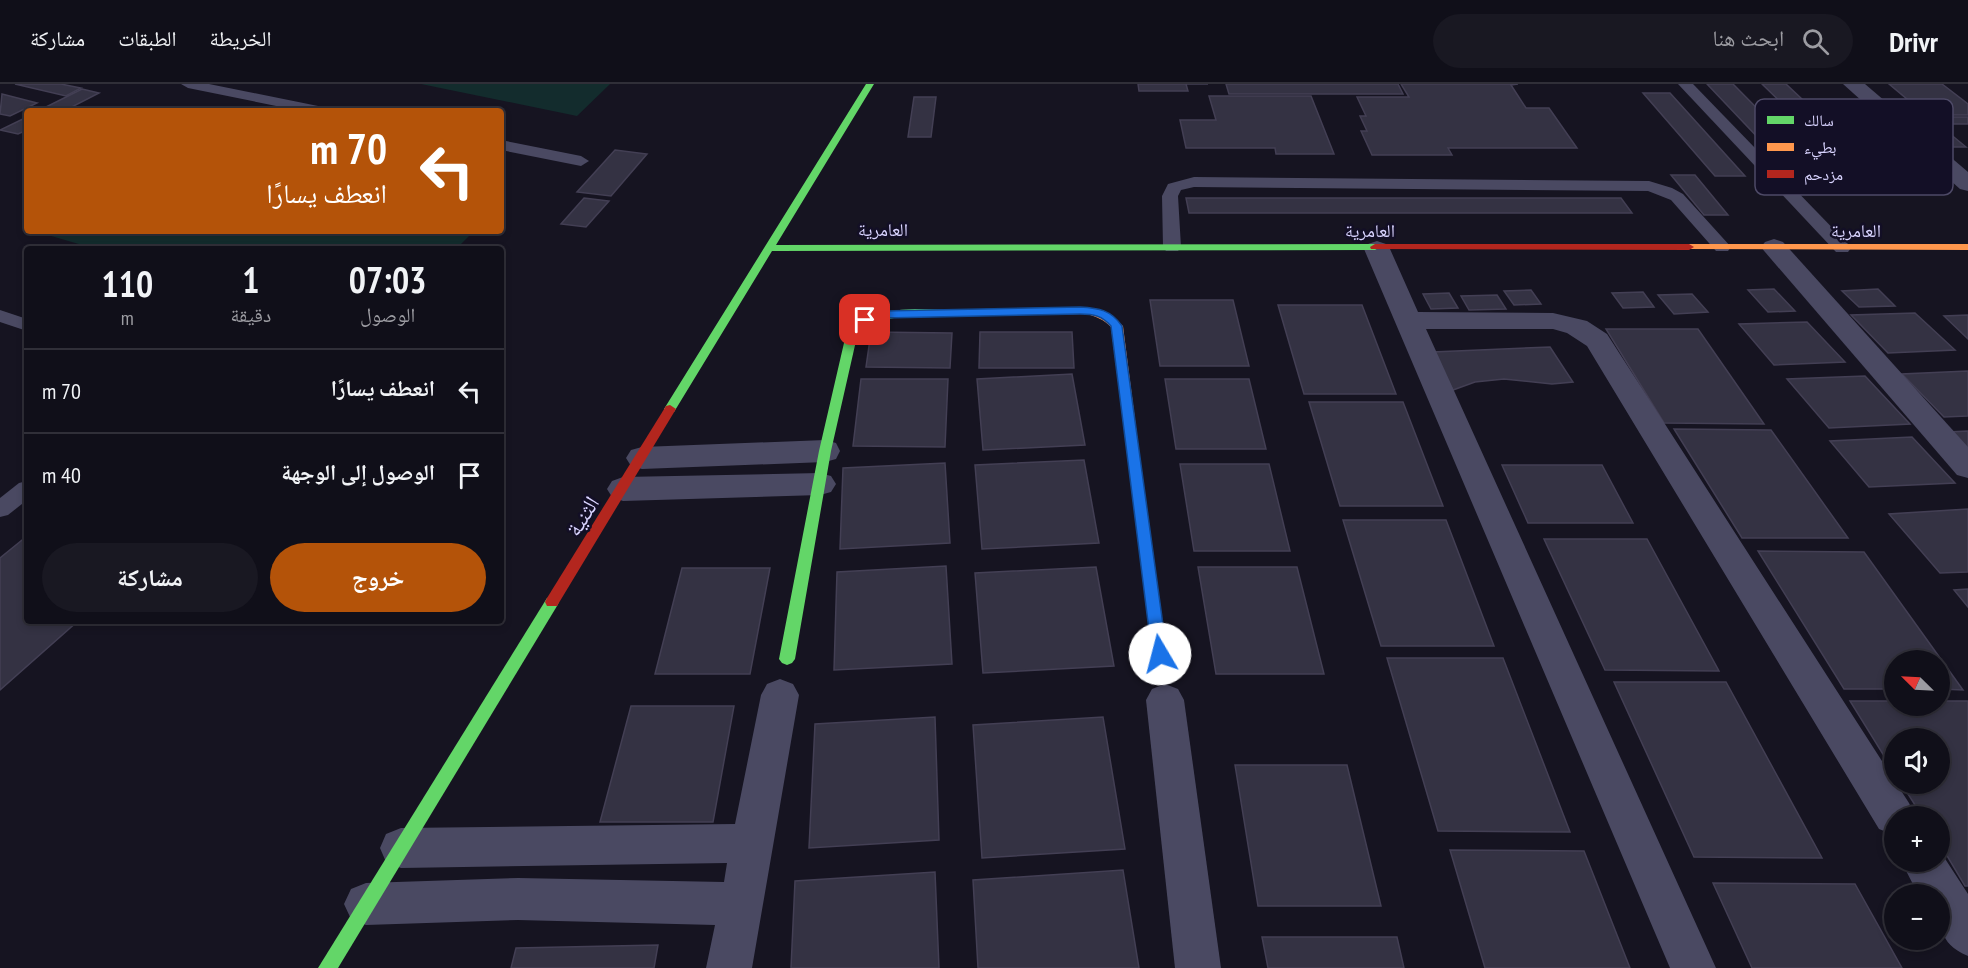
<!DOCTYPE html>
<html lang="ar">
<meta charset="utf-8">
<style>
:root{--surface:#100f19;--page:#191822;--text:#f1f3f6;--muted:#9c9ca2;--line:#302f38;--accent:#b45309}
body{margin:0;font-family:"PT Sans Narrow","Noto Naskh Arabic",sans-serif;background:var(--page);color:var(--text);direction:rtl;height:100vh;display:flex;flex-direction:column;font-size:22px;white-space:nowrap}
*{box-sizing:border-box;margin:0}
p{font-size:20px;color:var(--muted)}
.icon{flex:none;width:33px;height:33px;fill:none;stroke:currentColor;stroke-width:2;stroke-linecap:round;stroke-linejoin:round}
.map{position:relative;flex:1;overflow:hidden;direction:ltr}
.details{position:absolute;left:24px;top:162px;width:480px;height:378px;display:flex;flex-direction:column;background:var(--surface);border-radius:6px;box-shadow:0 3px 9px #0003,0 0 0 2px var(--line);direction:rtl}
.details>*{flex:none}
.hud{position:absolute;left:24px;top:24px;width:480px;height:126px;border-radius:6px;box-shadow:0 3px 9px #0003,0 0 0 2px var(--line);direction:rtl;background:#b45309;color:#fff;overflow:hidden}
.needle{width:39px;rotate:294deg}
.buttons{position:absolute;left:1884px;top:566px;display:grid;gap:12px}
.buttons a{display:grid;place-items:center;width:66px;height:66px;border-radius:50%;background:var(--surface);box-shadow:0 3px 9px #0003,0 0 0 2px var(--line);font-size:30px}
.pin{position:absolute;display:grid;place-items:center;width:51px;height:51px;color:#fff;margin:-26px;border-radius:12px;box-shadow:0 3px 9px #0006}
.me{position:absolute;width:66px;margin:-33px;rotate:352deg;stroke-linejoin:round;filter:drop-shadow(0 0 4px #0008)}
.turn{display:flex;align-items:center;gap:21px;height:126px;padding:0 18px;font-size:27px}
.turn .icon{width:78px;height:78px;stroke-width:2.5}
.turn b{display:block;font-size:42px;line-height:51px}
.eta{display:flex;justify-content:space-evenly;align-items:center;height:102px;text-align:center}
.eta b{font-size:36px;font-weight:700;line-height:42px}
.primary-button{display:flex;gap:12px;margin-top:auto;padding:12px 18px}
.primary-button a{flex:1;height:69px;border-radius:36px;background:var(--accent);color:#fff;font-size:24px;font-weight:700;line-height:69px;text-align:center}
.primary-button a+a{background:var(--page);color:var(--text)}
ul{padding:0;list-style:none}
li{display:flex;align-items:center;gap:18px;height:84px;padding:0 18px;border-top:2px solid var(--line)}
li div{flex:1}
li b{display:block;font-size:22px}
li em{font-style:normal}
header{display:flex;align-items:center;gap:36px;box-sizing:border-box;height:84px;padding:0 30px;background:var(--surface);border-bottom:2px solid var(--line)}
header strong{font-size:28px}
nav{display:flex;gap:33px;margin-inline-start:auto;font-size:21px}
.search{width:420px;height:54px;background:var(--page);display:flex;align-items:center;gap:15px;box-sizing:border-box;padding:0 21px;border-radius:33px;color:var(--muted);font-size:22px}
.map>svg:first-child{display:block}
.green{fill:#132c2d}
.building{fill:#343243;stroke:#433f54;stroke-width:1.5}
.lines{fill:none;stroke-linecap:round;stroke-linejoin:round}
.lane{fill:#4a4962;fill-rule:evenodd}
.street{fill:#4a4962;fill-rule:evenodd}
.fast{fill:#63d668;fill-rule:evenodd}
.slow{fill:#ff974d;fill-rule:evenodd}
.jam{fill:#b3261e;fill-rule:evenodd}
.route{fill:#1a73e8;stroke:#114b97;stroke-width:1.5}
.labels{text-anchor:middle;dominant-baseline:central;stroke-width:5;stroke-linejoin:round;paint-order:stroke}
.far-street-label{font-size:18px;fill:#d9d4ff;stroke:#130f26}
.street-label{font-size:22px;fill:#d9d4ff;stroke:#130f26}
.key{fill:#130f26;stroke:#4e4a67;stroke-width:1.5}
.key-label{font-size:16px;fill:#d9d4ff}
</style>
<header>
<strong>Drivr</strong>
<div class="search"><svg class="icon" aria-label="search" viewBox="0 0 24 24"><circle cx="10" cy="10" r="6"/><path d="M15 15l6 6"/></svg>ابحث هنا</div>
<nav><a>الخريطة</a><a>الطبقات</a><a>مشاركة</a></nav>
</header>
<div class="map">
<svg width="1968" height="884" viewBox="0 0 1968 884">
<rect width="100%" height="100%" fill="#161421"/>
<g class="green">
<path d="M421 0H610L577 32Z"/>
<path d="M34 147H474L456 165H96Z"/>
</g>
<g class="building">
<path d="M15 0H61L81 4 66 12Z"/>
<path d="M1138 0H1208H1186L1188 7H1139Z"/>
<path d="M1226 0H1398L1403 10H1229Z"/>
<path d="M1401 0H1518L1511 1 1526 24H1549L1577 64H1448L1452 71H1372L1361 47H1367L1360 32H1366L1357 13H1409Z"/>
<path d="M1707 0H1733L1813 81H1784Z"/>
<path d="M1762 0H1786L1822 34H1797Z"/>
<path d="M1889 0H1942L1968 20V31H1926Z"/>
<path d="M82 5 99 9 64 27H38Z"/>
<path d="M1643 9H1670L1745 92H1715Z"/>
<path d="M2 10 37 19 10 32 0 30Z"/>
<path d="M1209 12H1311L1334 70H1276L1275 64H1186L1180 36H1216Z"/>
<path d="M914 13H936L931 53H908Z"/>
<path d="M27 33V46L18 50 0 46Z"/>
<path d="M1926 33H1968V40H1934Z"/>
<path d="M1949 49 1966 63H1942L1926 50Z"/>
<path d="M615 66 647 70 611 112 577 108Z"/>
<path d="M1671 91H1695L1728 131H1704Z"/>
<path d="M584 114 609 117 586 143 561 140Z"/>
<path d="M1186 114H1621L1632 129H1189Z"/>
<path d="M1774 205 1795 227 1768 228 1748 206Z"/>
<path d="M1878 205 1895 222 1859 223 1842 207Z"/>
<path d="M1531 206 1541 220 1514 221 1504 207Z"/>
<path d="M1643 208 1654 223 1623 224 1612 209Z"/>
<path d="M1449 209 1458 224 1431 225 1423 210Z"/>
<path d="M1692 210 1708 228 1674 230 1658 211Z"/>
<path d="M1497 211 1506 225 1469 226 1461 212Z"/>
<path d="M1150 216H1233L1249 282H1160Z"/>
<path d="M1278 221H1362L1396 310H1304Z"/>
<path d="M1915 229 1955 266 1888 269 1851 231Z"/>
<path d="M1968 231V255L1944 232Z"/>
<path d="M1807 238 1845 278 1774 281 1739 240Z"/>
<path d="M1606 245H1698L1764 340 1664 339Z"/>
<path d="M871 248 952 249 950 284 866 283Z"/>
<path d="M980 248H1072L1074 284H979Z"/>
<path d="M1550 263 1573 298 1552 300 1504 295 1475 298 1453 306 1433 268Z"/>
<path d="M1968 287V332L1944 333 1902 290Z"/>
<path d="M1072 290 1085 361 983 366 977 295Z"/>
<path d="M1865 292 1910 340 1829 344 1787 295Z"/>
<path d="M861 295H948L945 363 853 362Z"/>
<path d="M1165 295H1249L1266 365H1176Z"/>
<path d="M1309 318H1403L1443 422H1340Z"/>
<path d="M1674 345 1771 346 1848 454H1742Z"/>
<path d="M1968 347V368L1949 348Z"/>
<path d="M1912 353 1955 399 1869 403 1830 357Z"/>
<path d="M1084 376 1099 459 982 465 975 381Z"/>
<path d="M945 379 950 459 840 465 843 384Z"/>
<path d="M1180 380H1269L1290 467H1194Z"/>
<path d="M1502 381H1602L1633 439H1528Z"/>
<path d="M1968 425V488L1940 489 1889 430Z"/>
<path d="M1343 436H1446L1494 562H1381Z"/>
<path d="M27 452V537H78L0 606V474Z"/>
<path d="M1544 455H1647L1719 587 1605 586Z"/>
<path d="M1758 467 1864 468 1963 606 1940 605V576H1894V605H1844Z"/>
<path d="M946 482 952 580 834 586 837 488Z"/>
<path d="M1096 483 1114 582 983 589 975 489Z"/>
<path d="M1198 483H1297L1324 590H1216Z"/>
<path d="M682 484H770L750 590H655Z"/>
<path d="M1968 505V523L1954 506Z"/>
<path d="M1387 574H1503L1570 748 1438 747Z"/>
<path d="M1614 598H1726L1822 774 1694 773Z"/>
<path d="M1850 617H1894V621H1940V617H1968V802H1965L1940 760V732H1922L1901 699H1940V654H1894V688Z"/>
<path d="M631 622H734L713 738H600Z"/>
<path d="M935 633 939 756 809 764 815 640Z"/>
<path d="M1103 633 1125 765 982 774 973 641Z"/>
<path d="M1235 681H1347L1381 822H1258Z"/>
<path d="M1450 766 1584 767 1630 884H1485Z"/>
<path d="M1123 786 1139 884H978L973 796Z"/>
<path d="M935 788 939 884H791L795 797Z"/>
<path d="M1713 799 1855 800 1902 884H1752Z"/>
<path d="M1262 853H1397L1404 884H1268Z"/>
<path d="M658 861 654 884H511L516 864Z"/>
</g>
<g class="lines">
<g class="lane">
<path d="M181 0H209L323 23 330 27H301L188 4Z"/>
<path d="M1678 0H1693L1848 160 1851 164 1848 168H1836Z"/>
<path d="M501 56 581 72 589 77 581 82 501 66Z"/>
<path d="M1194 93 1649 97 1672 104 1683 110 1731 163 1728 167H1716L1671 116 1648 107 1194 103 1181 106 1178 112 1181 163 1178 167H1166L1163 163 1162 112 1168 100Z"/>
<path d="M0 226 27 235V247L0 238Z"/>
<path d="M27 397V416L8 431 0 433V414L19 399Z"/>
</g>
<g class="street">
<path d="M1843 0H1865L1968 88V107L1960 105Z"/>
<path d="M1774 155 1783 158 1968 363V394L1957 391 1765 168 1761 163 1765 158Z"/>
<path d="M1377 157 1386 160 1390 165 1418 228 1553 229 1587 237 1607 250 1909 719 1915 732H1894V751L1879 745 1587 262 1567 249 1553 245H1426L1716 884H1670L1364 165 1368 160Z"/>
<path d="M825 356 836 359 840 367 836 375 825 378 642 385 631 382 626 374 631 366 642 363Z"/>
<path d="M820 389 831 392 836 400 831 408 820 411 623 417 612 413 607 405 612 397 623 393Z"/>
<path d="M780 595 793 600 799 611 752 884H706L715 841 518 836 366 841 351 835 344 820 351 805 366 799 518 794 724 798 727 779 401 784 386 778 380 764 386 750 401 744 735 740 761 611 767 600Z"/>
<path d="M1165 600 1178 605 1184 616 1221 884H1175L1146 616 1152 605Z"/>
<path d="M1940 767 1968 810V872C1937 859 1940 840 1940 810H1918L1901 777H1940Z"/>
</g>
<g class="fast">
<path d="M866 0H874L776 161 1375 160 1380 163 1375 166 772 167 674 328H666L664 325Z"/>
<path d="M915 225 955 226 961 229 955 232C921 232 888 228 858 248L831 367 795 575 792 579 787 581 782 579 779 575 819 367 847 246C864 228 892 226 915 225Z"/>
<path d="M1133 363 1139 367 1166 570 1164 574 1159 576 1154 574 1152 570 1127 367Z"/>
<path d="M552 512 557 514 559 518 557 522 338 884H318L547 514Z"/>
</g>
<g class="slow">
<path d="M1689 160H1968V166L1685 165 1684 163Z"/>
<path d="M1086 224 1107 229 1123 242 1139 367 1137 370 1133 371 1127 367 1111 243C1104 236 1096 232 1086 230L955 232 949 229 955 226Z"/>
</g>
<g class="jam">
<path d="M1375 160H1689L1694 163 1689 166 1371 165 1370 163Z"/>
<path d="M670 321 676 325 557 522H547L545 518 547 514 666 322Z"/>
</g>
</g>
<path class="route" d="M1080 223C1099 224 1111 226 1122 242L1167 570 1165 575 1160 576 1154 575 1152 570 1111 242C1102 232 1094 230 1080 230L883 234 865 239 859 236 882 227Z"/>
<g class="labels">
<g class="far-street-label">
<text x="883" y="145">العامرية</text>
<text x="1370" y="146">العامرية</text>
<text x="1856" y="146">العامرية</text>
</g>
<g class="street-label">
<text transform="translate(582 432) rotate(-58)">الثنية</text>
</g>
</g>
<rect x="1755" y="15" width="198" height="96" rx="9" class="key"/>
<rect x="1767" y="32" width="27" height="8" fill="#63d668"/>
<rect x="1767" y="59" width="27" height="8" fill="#ff974d"/>
<rect x="1767" y="86" width="27" height="8" fill="#b3261e"/>
<g class="key-label">
<text x="1804" y="42">سالك</text>
<text x="1804" y="69">بطيء</text>
<text x="1804" y="96">مزدحم</text>
</g>
</svg>
<div class="buttons">
<a><svg class="needle" viewBox="-14 -14 28 28"><path d="M0-13l5 13h-10z" fill="#e53935"/><path d="M0 13l5-13h-10z" fill="#9c9ca2"/></svg></a>
<a><svg class="icon" aria-label="sound" viewBox="0 0 24 24"><path d="M4 9h4l5-4v14l-5-4H4zM17 9q2 3 0 6"/></svg></a>
<a>+</a>
<a>−</a>
</div>
<div class="pin" style="left:865px;top:236px;background:#d93025"><svg class="icon" aria-label="arrive" viewBox="0 0 24 24"><path d="M6 21V4h12l-3 4 3 4H6"/></svg></div>
<svg class="me" style="left:1160px;top:570px" viewBox="-20 -20 40 40"><circle r="19" fill="#fff"/><path d="M0-13L10 11 0 6-10 11z" fill="#1a73e8"/></svg>
<div class="hud">
<div class="turn"><svg class="icon" aria-label="left" viewBox="0 0 24 24"><path d="M17 20v-9H6M10 6l-5 5 5 5"/></svg><div><b>70 m</b>انعطف يسارًا</div></div>
</div>
<section class="details">
<div class="eta">
<div><b>07:03</b><p>الوصول</p></div>
<div><b>1</b><p>دقيقة</p></div>
<div><b>110</b><p>m</p></div>
</div>
<ul>
<li><svg class="icon" aria-label="left" viewBox="0 0 24 24"><path d="M17 20v-9H6M10 6l-5 5 5 5"/></svg><div><b>انعطف يسارًا</b></div><em>70 m</em></li>
<li><svg class="icon" aria-label="arrive" viewBox="0 0 24 24"><path d="M6 21V4h12l-3 4 3 4H6"/></svg><div><b>الوصول إلى الوجهة</b></div><em>40 m</em></li>
</ul>
<div class="primary-button"><a>خروج</a><a>مشاركة</a></div>
</section>
</div>
